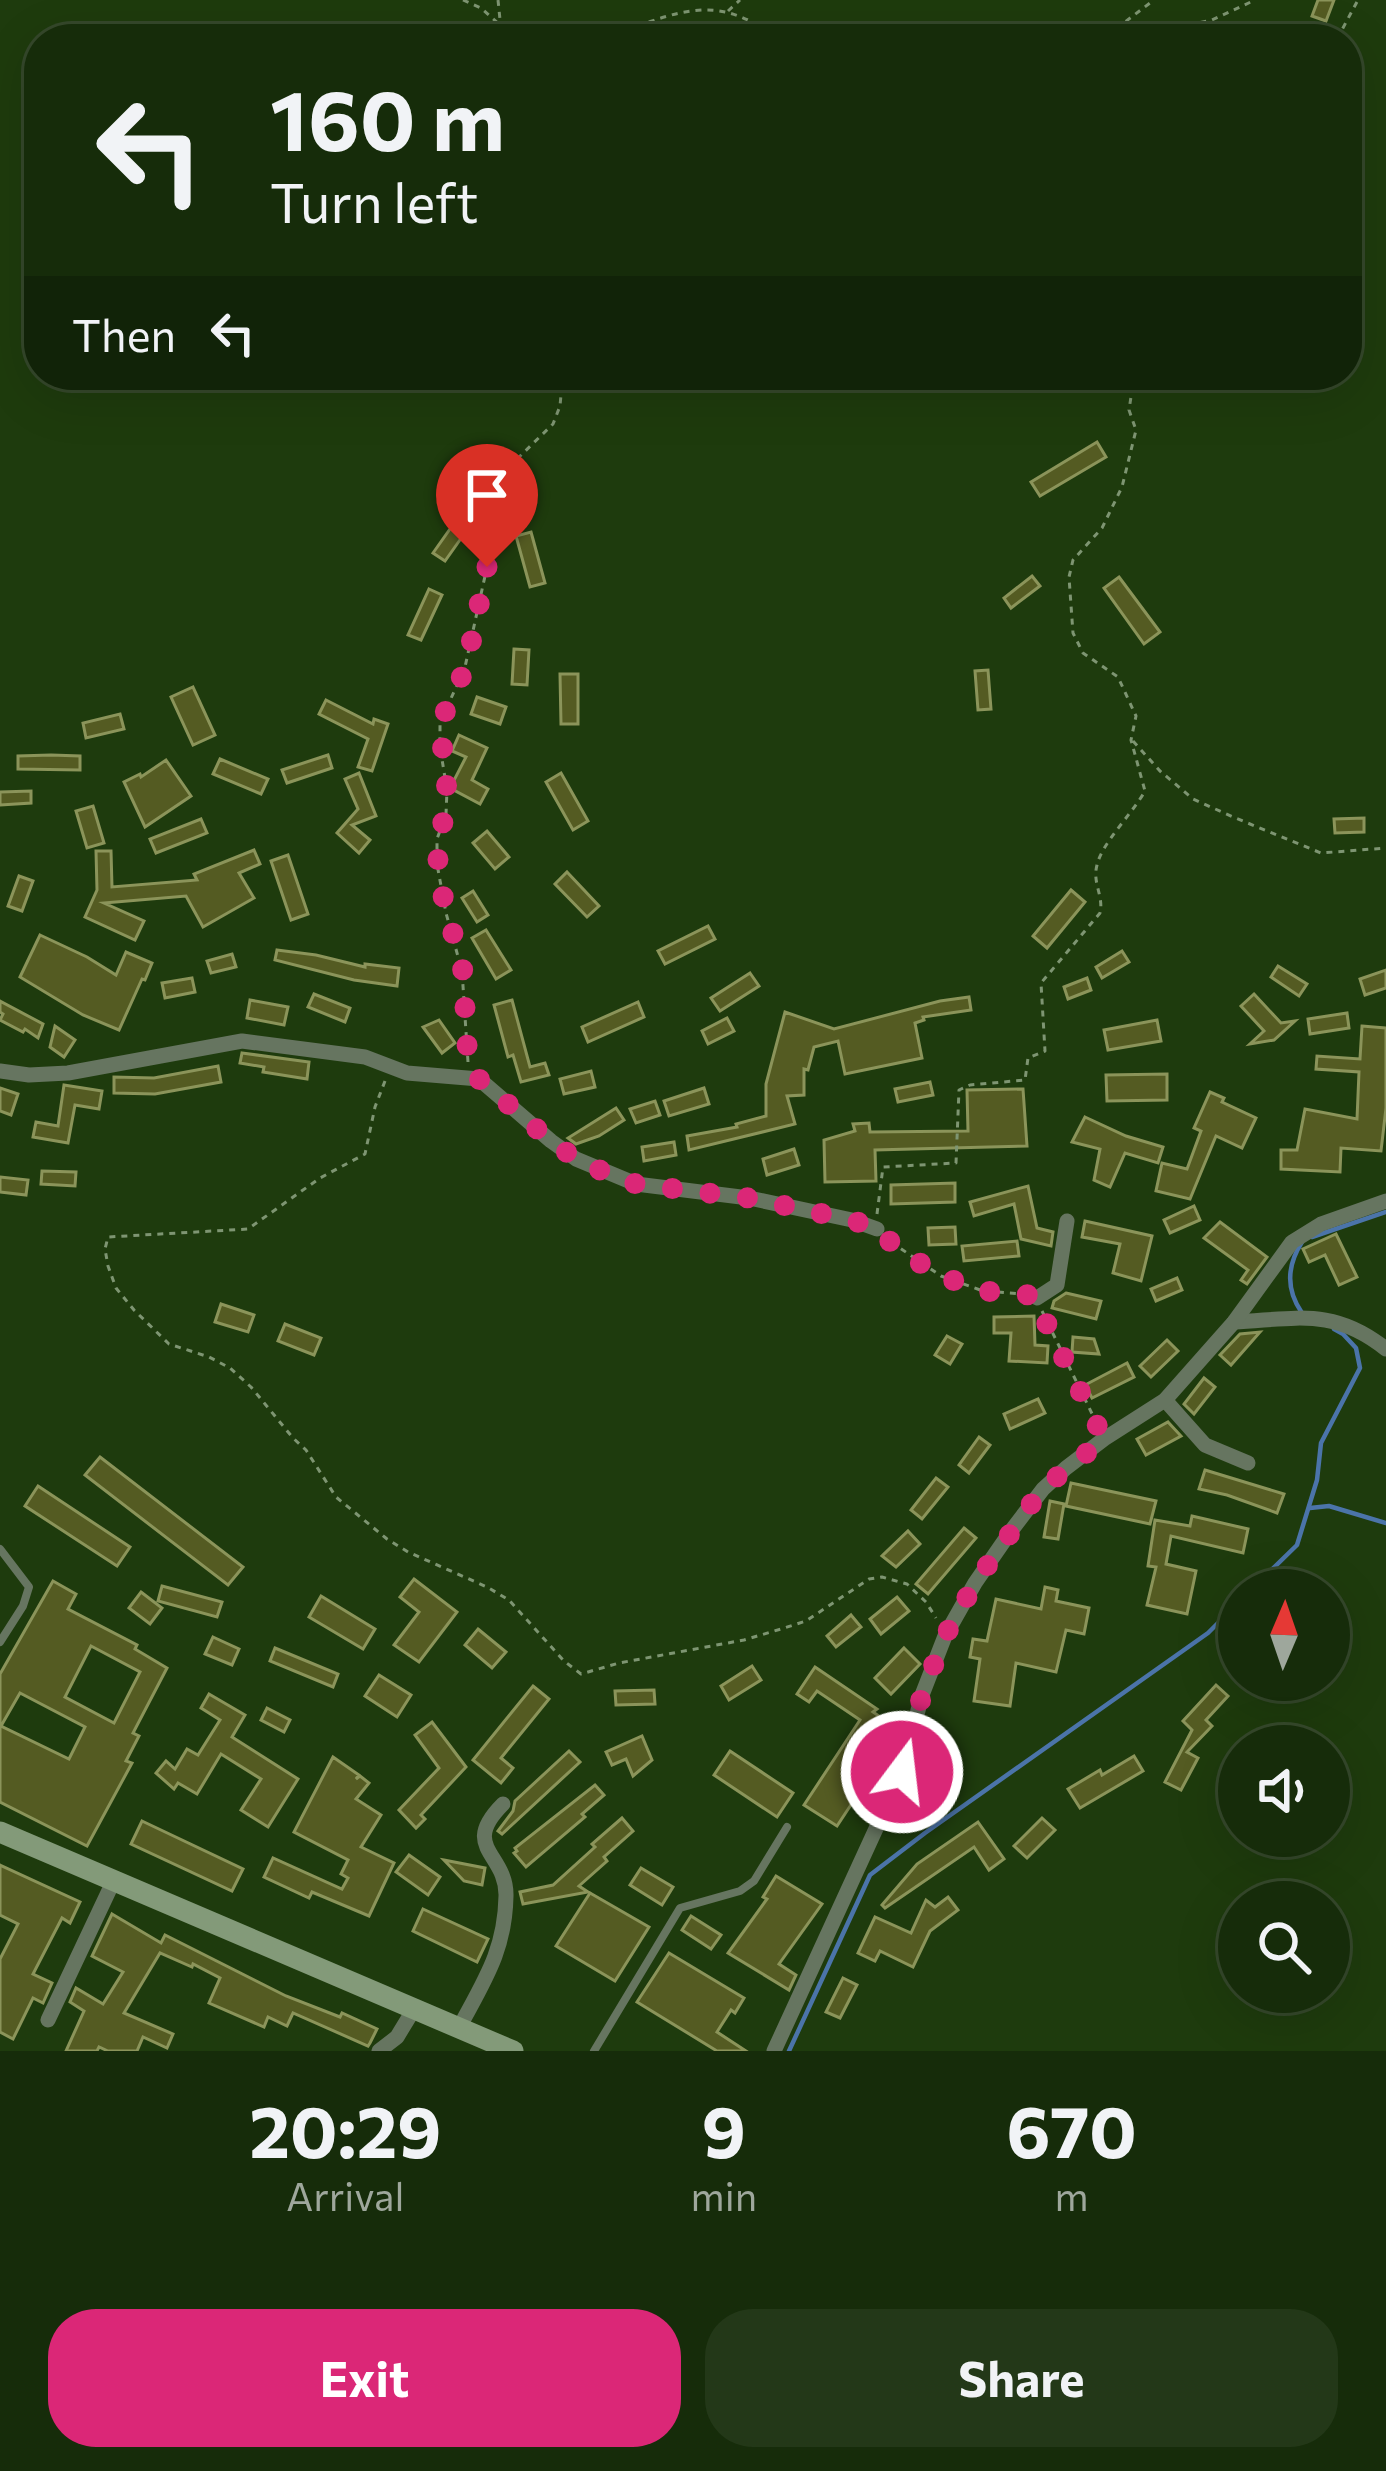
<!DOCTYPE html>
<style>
:root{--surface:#162c0a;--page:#233818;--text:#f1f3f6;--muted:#9ea79c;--line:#35482b;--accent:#db2777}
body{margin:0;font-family:Commissioner,sans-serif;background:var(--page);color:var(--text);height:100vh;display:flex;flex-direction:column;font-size:45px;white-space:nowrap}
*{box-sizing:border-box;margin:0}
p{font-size:39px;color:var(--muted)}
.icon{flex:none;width:66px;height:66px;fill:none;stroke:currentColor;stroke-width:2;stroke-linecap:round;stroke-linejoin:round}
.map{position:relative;height:2051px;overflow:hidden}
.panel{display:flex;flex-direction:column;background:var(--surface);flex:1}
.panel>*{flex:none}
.top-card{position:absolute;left:24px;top:24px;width:1338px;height:366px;border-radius:48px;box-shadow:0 12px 48px #0002,0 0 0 3px var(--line);background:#162c0a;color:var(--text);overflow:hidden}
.needle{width:78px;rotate:2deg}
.fabs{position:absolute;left:1218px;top:1569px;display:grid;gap:24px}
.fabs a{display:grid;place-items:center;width:132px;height:132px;border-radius:50%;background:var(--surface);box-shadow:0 12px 48px #0002,0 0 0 3px var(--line);font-size:60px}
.pin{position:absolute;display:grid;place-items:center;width:102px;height:102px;color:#fff;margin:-123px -51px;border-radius:50% 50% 50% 0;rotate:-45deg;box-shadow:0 0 12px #0007}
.pin .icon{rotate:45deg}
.me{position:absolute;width:132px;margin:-66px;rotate:15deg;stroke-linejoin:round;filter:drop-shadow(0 0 9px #0008)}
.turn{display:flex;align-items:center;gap:42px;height:252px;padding:0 48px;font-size:54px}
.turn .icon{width:156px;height:156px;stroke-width:2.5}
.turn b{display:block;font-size:84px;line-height:102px}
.then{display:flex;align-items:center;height:114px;padding:0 48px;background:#0003;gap:24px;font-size:45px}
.eta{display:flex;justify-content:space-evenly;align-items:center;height:204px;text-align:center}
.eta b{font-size:72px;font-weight:700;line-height:84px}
.button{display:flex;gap:24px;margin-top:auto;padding:24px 48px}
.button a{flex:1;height:138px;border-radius:48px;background:var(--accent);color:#fff;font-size:48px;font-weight:700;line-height:138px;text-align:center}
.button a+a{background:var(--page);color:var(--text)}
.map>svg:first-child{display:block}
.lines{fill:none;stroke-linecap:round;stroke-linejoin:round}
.stream{stroke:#4b74a9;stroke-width:4.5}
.building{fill:#545b22;stroke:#8b945a;stroke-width:3;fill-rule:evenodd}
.path{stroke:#7e9572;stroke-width:3;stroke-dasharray:6 6;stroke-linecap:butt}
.service{stroke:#667560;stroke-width:8}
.minor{stroke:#667560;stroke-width:15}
.secondary{stroke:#839a79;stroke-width:21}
.route{stroke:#db2777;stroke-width:21;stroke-dasharray:0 37.8}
</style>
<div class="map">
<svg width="1386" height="2051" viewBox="0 0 1386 2051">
<rect width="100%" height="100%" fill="#1e3b0d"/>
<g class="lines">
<g class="stream">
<path d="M1312 1237 1386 1212"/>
<path d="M1302 1313C1286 1290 1286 1267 1302 1242"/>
<path d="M1310 1508 1329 1506 1386 1523"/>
<path d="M1251 1590 1297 1545 1317 1480 1321 1443 1360 1368 1356 1348 1343 1334 1334 1329"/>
<path d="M789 2051 870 1875 925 1833 1208 1633 1239 1602"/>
</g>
</g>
<g class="building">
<path d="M1318 0H1334L1326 21 1312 16Z"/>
<path d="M1097 442 1106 457 1040 496 1031 482Z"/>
<path d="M467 505 479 513 445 561 433 553Z"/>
<path d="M531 532 545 583 530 587 516 536Z"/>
<path d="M1032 576 1040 586 1011 608 1004 598Z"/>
<path d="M1119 577 1160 632 1144 644 1104 588Z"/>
<path d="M429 589 442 595 421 640 408 635Z"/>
<path d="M514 649 529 650 527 685 512 684Z"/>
<path d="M988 670 991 709 978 710 975 671Z"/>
<path d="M560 674H578V724H561Z"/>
<path d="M193 687 215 735 193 745 171 697Z"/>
<path d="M477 697 506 707 500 724 471 714Z"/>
<path d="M326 700 373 724 374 719 388 724 372 771 358 767 368 739 319 714Z"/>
<path d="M120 714 124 729 86 738 83 723Z"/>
<path d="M459 735 487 748 472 780 488 789 480 804 450 788 466 757 452 751Z"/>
<path d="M51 755 80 756V770L18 769V756Z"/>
<path d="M328 755 332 768 287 783 282 770Z"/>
<path d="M220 759 268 779 261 794 213 774Z"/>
<path d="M166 760 191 796 145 827 124 782 140 774 141 777Z"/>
<path d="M359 773 376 816 352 825 370 840 359 853 337 833 358 809 345 779Z"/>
<path d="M561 773 588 821 573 830 546 782Z"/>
<path d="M31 791V803L0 805V792Z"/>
<path d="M93 806 104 843 87 848 76 811Z"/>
<path d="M1364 818V832L1335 833 1334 819Z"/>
<path d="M201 819 207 833 156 853 150 839Z"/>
<path d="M487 831 509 857 495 869 473 843Z"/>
<path d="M254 850 260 864 239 873 254 898 203 927 186 896 104 903 144 921 135 940 85 917 97 890 96 851H111L112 887 197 880 194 874Z"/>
<path d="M288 855 308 914 291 920 271 861Z"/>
<path d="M567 872 599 906 587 917 555 884Z"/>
<path d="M19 876 33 881 22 911 8 906Z"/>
<path d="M1071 890 1085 902 1047 948 1033 936Z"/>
<path d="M473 891 488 915 477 922 462 898Z"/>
<path d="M708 926 715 939 665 964 658 951Z"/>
<path d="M486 930 511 970 496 979 472 938Z"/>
<path d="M40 935 87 957 116 975 126 952 152 963 145 980 142 979 119 1030 83 1015 20 977Z"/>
<path d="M277 950 316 955 365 967V964L399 968 397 986 354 980 275 960Z"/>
<path d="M1122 951 1129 962 1102 978 1096 967Z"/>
<path d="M232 954 236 967 211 973 207 961Z"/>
<path d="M1278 966 1307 984 1299 996 1271 977Z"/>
<path d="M1386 970V988L1365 995 1360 979Z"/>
<path d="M750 973 759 986 720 1011 711 998Z"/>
<path d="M192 978 195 992 165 998 162 983Z"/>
<path d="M1087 978 1091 990 1068 999 1064 987Z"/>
<path d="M314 994 350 1008 345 1022 308 1007Z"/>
<path d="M1254 994 1281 1023 1295 1021 1274 1040 1250 1044 1264 1031 1241 1006Z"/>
<path d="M969 997 971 1010 923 1017 924 1020 915 1023 922 1058 845 1074 838 1041 814 1047 808 1070 804 1069V1095L787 1096 795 1124 689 1150 687 1136 737 1127 736 1124 766 1116V1084L785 1012 834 1029 940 1001Z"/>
<path d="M250 1000 288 1007 284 1025 247 1018Z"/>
<path d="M512 1000 530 1067 545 1063 549 1075 521 1082 513 1055 508 1057 494 1005Z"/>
<path d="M0 1001 43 1024 38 1038 25 1029 23 1032 0 1020 3 1014 0 1012Z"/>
<path d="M638 1002 644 1017 588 1042 582 1027Z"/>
<path d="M1347 1013 1349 1028 1310 1034 1308 1019Z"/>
<path d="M727 1018 734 1031 708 1044 702 1031Z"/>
<path d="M439 1020 455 1043 442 1053 423 1027Z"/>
<path d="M1157 1020 1161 1041 1108 1050 1104 1030Z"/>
<path d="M55 1026 75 1040 64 1057 50 1047Z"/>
<path d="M1362 1026 1386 1028V1108L1381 1151 1341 1148 1340 1172 1281 1169V1150H1297L1305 1109 1357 1119 1359 1072 1316 1069 1317 1056 1360 1059Z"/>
<path d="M242 1053 309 1062 307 1079 263 1072 264 1067 240 1063Z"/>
<path d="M218 1066 221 1082 155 1094 114 1093V1077L154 1078Z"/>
<path d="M591 1071 595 1087 564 1094 560 1079Z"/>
<path d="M1167 1074V1100L1107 1101 1106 1075Z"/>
<path d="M930 1082 933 1095 898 1102 895 1089Z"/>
<path d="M64 1085 102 1091 99 1109 75 1105 68 1143 33 1137 36 1122 58 1126Z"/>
<path d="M0 1088 18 1094 11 1115 0 1111Z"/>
<path d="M704 1088 709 1104 669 1116 664 1101Z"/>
<path d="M1023 1089 1027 1146 875 1150 876 1181 825 1182 824 1140 855 1131 853 1124 869 1123 870 1132 968 1131 967 1090Z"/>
<path d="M1210 1092 1224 1098 1222 1102 1256 1118 1242 1148 1216 1136 1190 1199 1156 1191 1162 1163 1187 1169 1201 1131 1194 1128Z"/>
<path d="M655 1101 660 1115 636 1123 630 1109Z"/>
<path d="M616 1108 624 1120 599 1136 576 1144 568 1138Z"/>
<path d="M1085 1117 1126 1136 1163 1147 1158 1163 1125 1153 1110 1187 1094 1180 1100 1149 1072 1142Z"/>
<path d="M674 1142 676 1155 644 1161 642 1147Z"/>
<path d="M794 1149 799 1165 767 1175 763 1159Z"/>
<path d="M42 1171 76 1172 75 1186 41 1184Z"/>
<path d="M0 1177 28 1180 26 1195 0 1192Z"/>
<path d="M955 1183V1202L891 1204V1185Z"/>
<path d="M1028 1186 1037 1228 1053 1232 1051 1246 1021 1239 1014 1204 974 1216 970 1202Z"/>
<path d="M1194 1206 1200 1220 1170 1233 1164 1220Z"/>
<path d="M1085 1221 1152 1236 1141 1281 1113 1273 1120 1244 1082 1237Z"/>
<path d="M1220 1222 1267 1257 1247 1284 1241 1280 1248 1270 1204 1238Z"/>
<path d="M955 1227 956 1244 929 1245 928 1228Z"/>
<path d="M1336 1234 1357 1277 1339 1285 1325 1255 1309 1262 1303 1249Z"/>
<path d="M1017 1241 1019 1256 964 1261 962 1246Z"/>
<path d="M1177 1278 1182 1290 1156 1301 1151 1289Z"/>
<path d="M1066 1293 1101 1301 1096 1319 1052 1308 1054 1301Z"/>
<path d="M221 1304 254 1315 248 1332 215 1322Z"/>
<path d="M1034 1316 1035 1345 1048 1346 1047 1363 1009 1361 1011 1333H994V1317Z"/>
<path d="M285 1324 321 1338 314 1355 278 1341Z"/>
<path d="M1260 1332 1231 1365 1220 1355 1240 1334Z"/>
<path d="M947 1336 962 1344 950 1364 935 1355Z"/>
<path d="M1073 1337 1094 1339 1099 1354 1072 1352Z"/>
<path d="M1167 1340 1178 1351 1151 1377 1140 1366Z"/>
<path d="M1127 1363 1134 1377 1092 1398 1085 1385Z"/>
<path d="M1204 1378 1215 1387 1194 1414 1184 1404Z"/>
<path d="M1038 1399 1045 1413 1010 1429 1004 1414Z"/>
<path d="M1168 1422 1181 1436 1146 1455 1137 1439Z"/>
<path d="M979 1437 990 1445 969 1473 959 1465Z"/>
<path d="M100 1457 243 1567 228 1585 85 1475Z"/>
<path d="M1205 1470 1284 1494 1277 1513 1227 1495 1199 1489Z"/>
<path d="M936 1478 948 1487 922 1519 911 1510Z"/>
<path d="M1071 1483 1156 1501 1150 1524 1066 1506Z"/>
<path d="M38 1486 130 1547 117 1566 25 1506Z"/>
<path d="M1050 1501 1064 1504 1058 1539 1044 1537Z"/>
<path d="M1192 1516 1248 1529 1243 1553 1171 1536 1166 1564 1196 1571 1187 1614 1147 1605 1156 1567 1148 1566 1155 1520 1190 1526Z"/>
<path d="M964 1528 976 1538 928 1594 916 1584Z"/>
<path d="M908 1531 920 1544 896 1567 882 1556Z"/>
<path d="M414 1579 457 1612 419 1662 394 1645 419 1612 400 1597Z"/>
<path d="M53 1581 76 1594 68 1609 137 1645 135 1649 167 1668 133 1733 139 1736 126 1761 132 1763 87 1846 0 1802V1674ZM91 1646 140 1672 114 1723 65 1697ZM20 1693 85 1727 69 1759 1 1726Z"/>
<path d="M162 1586 222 1602 217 1617 158 1601Z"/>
<path d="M1045 1587 1058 1590 1056 1601 1089 1608 1084 1634 1066 1630 1056 1672 1016 1663 1010 1706 974 1701 980 1659 970 1657 973 1639 987 1641 996 1599 1041 1609Z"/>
<path d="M141 1592 162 1608 150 1624 129 1608Z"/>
<path d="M321 1596 375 1629 363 1649 309 1617Z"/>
<path d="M897 1597 909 1611 881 1634 870 1619Z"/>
<path d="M851 1615 861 1627 836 1647 827 1636Z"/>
<path d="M478 1629 506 1652 492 1668 465 1645Z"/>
<path d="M213 1637 239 1649 232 1665 205 1654Z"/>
<path d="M275 1648 338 1674 333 1687 270 1661Z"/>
<path d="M904 1648 920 1664 891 1694 875 1678Z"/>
<path d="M752 1666 761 1680 729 1700 721 1686Z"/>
<path d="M815 1667 877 1709 873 1712 892 1725 889 1730 897 1735 837 1826 804 1805 860 1720 817 1691 809 1702 797 1694Z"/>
<path d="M379 1675 411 1695 397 1717 365 1696Z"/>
<path d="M1216 1685 1228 1696 1206 1720 1212 1726 1187 1752 1198 1758 1181 1790 1165 1782 1192 1730 1183 1721Z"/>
<path d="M533 1686 549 1699 501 1758 513 1768 501 1783 473 1760Z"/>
<path d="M654 1690 655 1704 616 1705 615 1691Z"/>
<path d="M209 1694 245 1715 232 1737 298 1779 268 1827 241 1810 261 1779 221 1754 197 1794 178 1783 174 1789 156 1773 166 1761 175 1769 187 1749 198 1755 220 1720 201 1708Z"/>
<path d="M267 1708 290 1720 284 1732 261 1720Z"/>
<path d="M432 1722 466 1767 421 1815 425 1819 416 1828 399 1810 439 1768 415 1735Z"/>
<path d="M642 1736 652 1760 633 1776 626 1759 612 1765 606 1752Z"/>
<path d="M569 1751 580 1762 502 1834 498 1831 513 1811 515 1801Z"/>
<path d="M730 1751 793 1793 777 1817 714 1775Z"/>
<path d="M1134 1756 1143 1771 1080 1808 1068 1789 1100 1770 1102 1775Z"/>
<path d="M333 1757 359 1775 356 1779 360 1776 369 1783 356 1799 381 1815 361 1847 394 1863 369 1916 312 1892 309 1898 264 1877 273 1858 342 1889 348 1878 341 1874 348 1860 294 1832Z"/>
<path d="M595 1785 604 1795 582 1814 585 1817 526 1867 514 1853 517 1851 515 1848Z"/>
<path d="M622 1818 633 1831 604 1857 607 1861 579 1886 588 1892 523 1904 520 1892 553 1885 595 1847 592 1844Z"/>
<path d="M1042 1818 1055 1830 1027 1858 1014 1846Z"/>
<path d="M142 1821 243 1869 232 1891 131 1844Z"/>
<path d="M978 1822 1004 1859 989 1870 974 1847 885 1908 882 1905 917 1864Z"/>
<path d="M409 1855 440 1877 428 1895 396 1872Z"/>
<path d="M444 1860 485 1868 482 1885 464 1881Z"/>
<path d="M0 1865 80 1902 70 1923 62 1918 33 1974 52 1983 43 2003 33 1998 13 2039 0 2032V1959L18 1924 0 1915Z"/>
<path d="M641 1868 673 1887 662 1905 630 1885Z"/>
<path d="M776 1876 822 1904 779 1964 796 1975 789 1990 728 1953 767 1899 763 1897Z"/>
<path d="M590 1893 649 1927 615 1981 556 1946Z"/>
<path d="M948 1897 958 1910 930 1931 913 1967 880 1951 875 1961 858 1953 875 1917 911 1933 926 1900 935 1907Z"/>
<path d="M423 1909 488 1939 477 1962 413 1931Z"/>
<path d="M112 1914 161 1943 165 1935 286 1996 340 2017 342 2013 377 2029 370 2043 368 2046 293 2013 287 2026 268 2017 264 2027 209 2003 220 1978 193 1964 192 1967 160 1953 124 2013 173 2034 167 2048 143 2037 137 2051H108L99 2047 97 2051H66L84 2011 70 2002 76 1988 103 2004 123 1972 92 1956Z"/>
<path d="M691 1916 721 1935 711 1949 682 1930Z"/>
<path d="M669 1953 744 1998 735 2013 731 2010 717 2032 746 2051H717L637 2002Z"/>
<path d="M843 1978 857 1985 840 2018 826 2012Z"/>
</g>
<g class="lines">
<g class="path">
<path d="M463 0 481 8 500 25"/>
<path d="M498 0 502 39"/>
<path d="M728 11 740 0"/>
<path d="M604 39C640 26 686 3 725 12 746 16 766 31 786 39"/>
<path d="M1110 39 1117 28 1154 0"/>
<path d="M1118 39 1212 20 1255 0"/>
<path d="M1337 39 1358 0"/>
<path d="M1133 741 1160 771 1193 799 1233 817 1321 853 1386 848"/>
<path d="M468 1062 462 971 446 913 437 864V839L446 814 447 790 440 747V723L465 667 487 567 501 544 513 517 511 478 515 461 553 424 560 406 562 384 571 375"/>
<path d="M385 1081 375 1107 365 1154 320 1178 248 1229 108 1237 105 1249 108 1266 116 1288 134 1310 169 1344 209 1357 230 1368 251 1387 293 1438 306 1450 336 1497 387 1539 408 1552 487 1587 509 1600 564 1661 581 1674 619 1663 744 1640 781 1629 806 1621 869 1579 882 1577 907 1584 926 1602 936 1618"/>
<path d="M877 1214 883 1167 956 1163 959 1090 970 1085 1025 1080 1028 1058 1045 1051 1041 983 1100 913C1104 896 1092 883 1097 865 1102 843 1132 814 1145 791L1131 740 1136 716 1118 677 1083 653 1073 633 1069 577 1073 560 1102 528 1122 487 1136 430 1129 410 1132 390 1151 375"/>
<path d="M891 1242 941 1276 983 1291 1024 1294"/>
<path d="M1042 1311 1098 1426"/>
</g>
<g class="service">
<path d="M0 1549 29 1587 23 1606 0 1642"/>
<path d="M594 2051 680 1908 740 1891 754 1881 787 1827"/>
</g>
<g class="minor">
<path d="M0 1071 29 1075 68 1073 242 1041 365 1057 407 1073 479 1079 551 1141 576 1159 636 1184 749 1198 852 1220 877 1229"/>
<path d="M1037 1298 1057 1285 1067 1221"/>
<path d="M1234 1322C1297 1319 1333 1307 1386 1349"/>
<path d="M1165 1400 1205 1445 1248 1463"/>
<path d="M48 2020 114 1880"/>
<path d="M459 2028C484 1981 505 1951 506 1896 507 1853 459 1848 503 1804"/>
<path d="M379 2051 397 2037 414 2009"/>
<path d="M774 2051 902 1772 922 1695 945 1636 975 1583 1011 1531 1043 1489 1066 1468 1104 1439 1165 1400 1234 1322 1292 1242 1321 1224 1386 1201"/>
</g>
<path class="secondary" d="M0 1832 513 2051"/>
</g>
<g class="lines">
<path class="route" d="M487 567 466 667 440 723 447 790 446 814 437 839 439 881 463 971 468 1062 479 1079 551 1141 576 1159 602 1171 636 1184 749 1198 852 1220 877 1229 899 1250 941 1276 983 1291 1025 1294 1037 1298 1045 1320 1104 1439 1042 1489 975 1583 945 1636 922 1695 902 1772"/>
</g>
</svg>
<div class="fabs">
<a><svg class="needle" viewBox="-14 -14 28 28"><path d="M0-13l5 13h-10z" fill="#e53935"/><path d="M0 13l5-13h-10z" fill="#9ea79c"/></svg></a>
<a><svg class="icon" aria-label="sound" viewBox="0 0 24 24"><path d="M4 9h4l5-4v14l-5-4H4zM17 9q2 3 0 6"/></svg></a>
<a><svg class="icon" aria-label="search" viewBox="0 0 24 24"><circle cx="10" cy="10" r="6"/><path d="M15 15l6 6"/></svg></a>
</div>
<div class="pin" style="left:487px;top:567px;background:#d93025"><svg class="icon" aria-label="arrive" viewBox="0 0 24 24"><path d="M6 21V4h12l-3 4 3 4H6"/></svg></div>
<svg class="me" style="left:902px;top:1772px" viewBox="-20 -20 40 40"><circle r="17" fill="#db2777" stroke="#fff" stroke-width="3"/><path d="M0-11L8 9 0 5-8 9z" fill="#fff"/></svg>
<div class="top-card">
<div class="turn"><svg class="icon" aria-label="left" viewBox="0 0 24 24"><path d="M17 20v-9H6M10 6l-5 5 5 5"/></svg><div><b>160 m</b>Turn left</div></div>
<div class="then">Then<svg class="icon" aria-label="left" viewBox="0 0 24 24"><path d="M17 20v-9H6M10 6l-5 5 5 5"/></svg></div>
</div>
</div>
<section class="panel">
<div class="eta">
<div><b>20:29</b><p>Arrival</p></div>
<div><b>9</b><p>min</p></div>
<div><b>670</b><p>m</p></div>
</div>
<div class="button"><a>Exit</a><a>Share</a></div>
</section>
